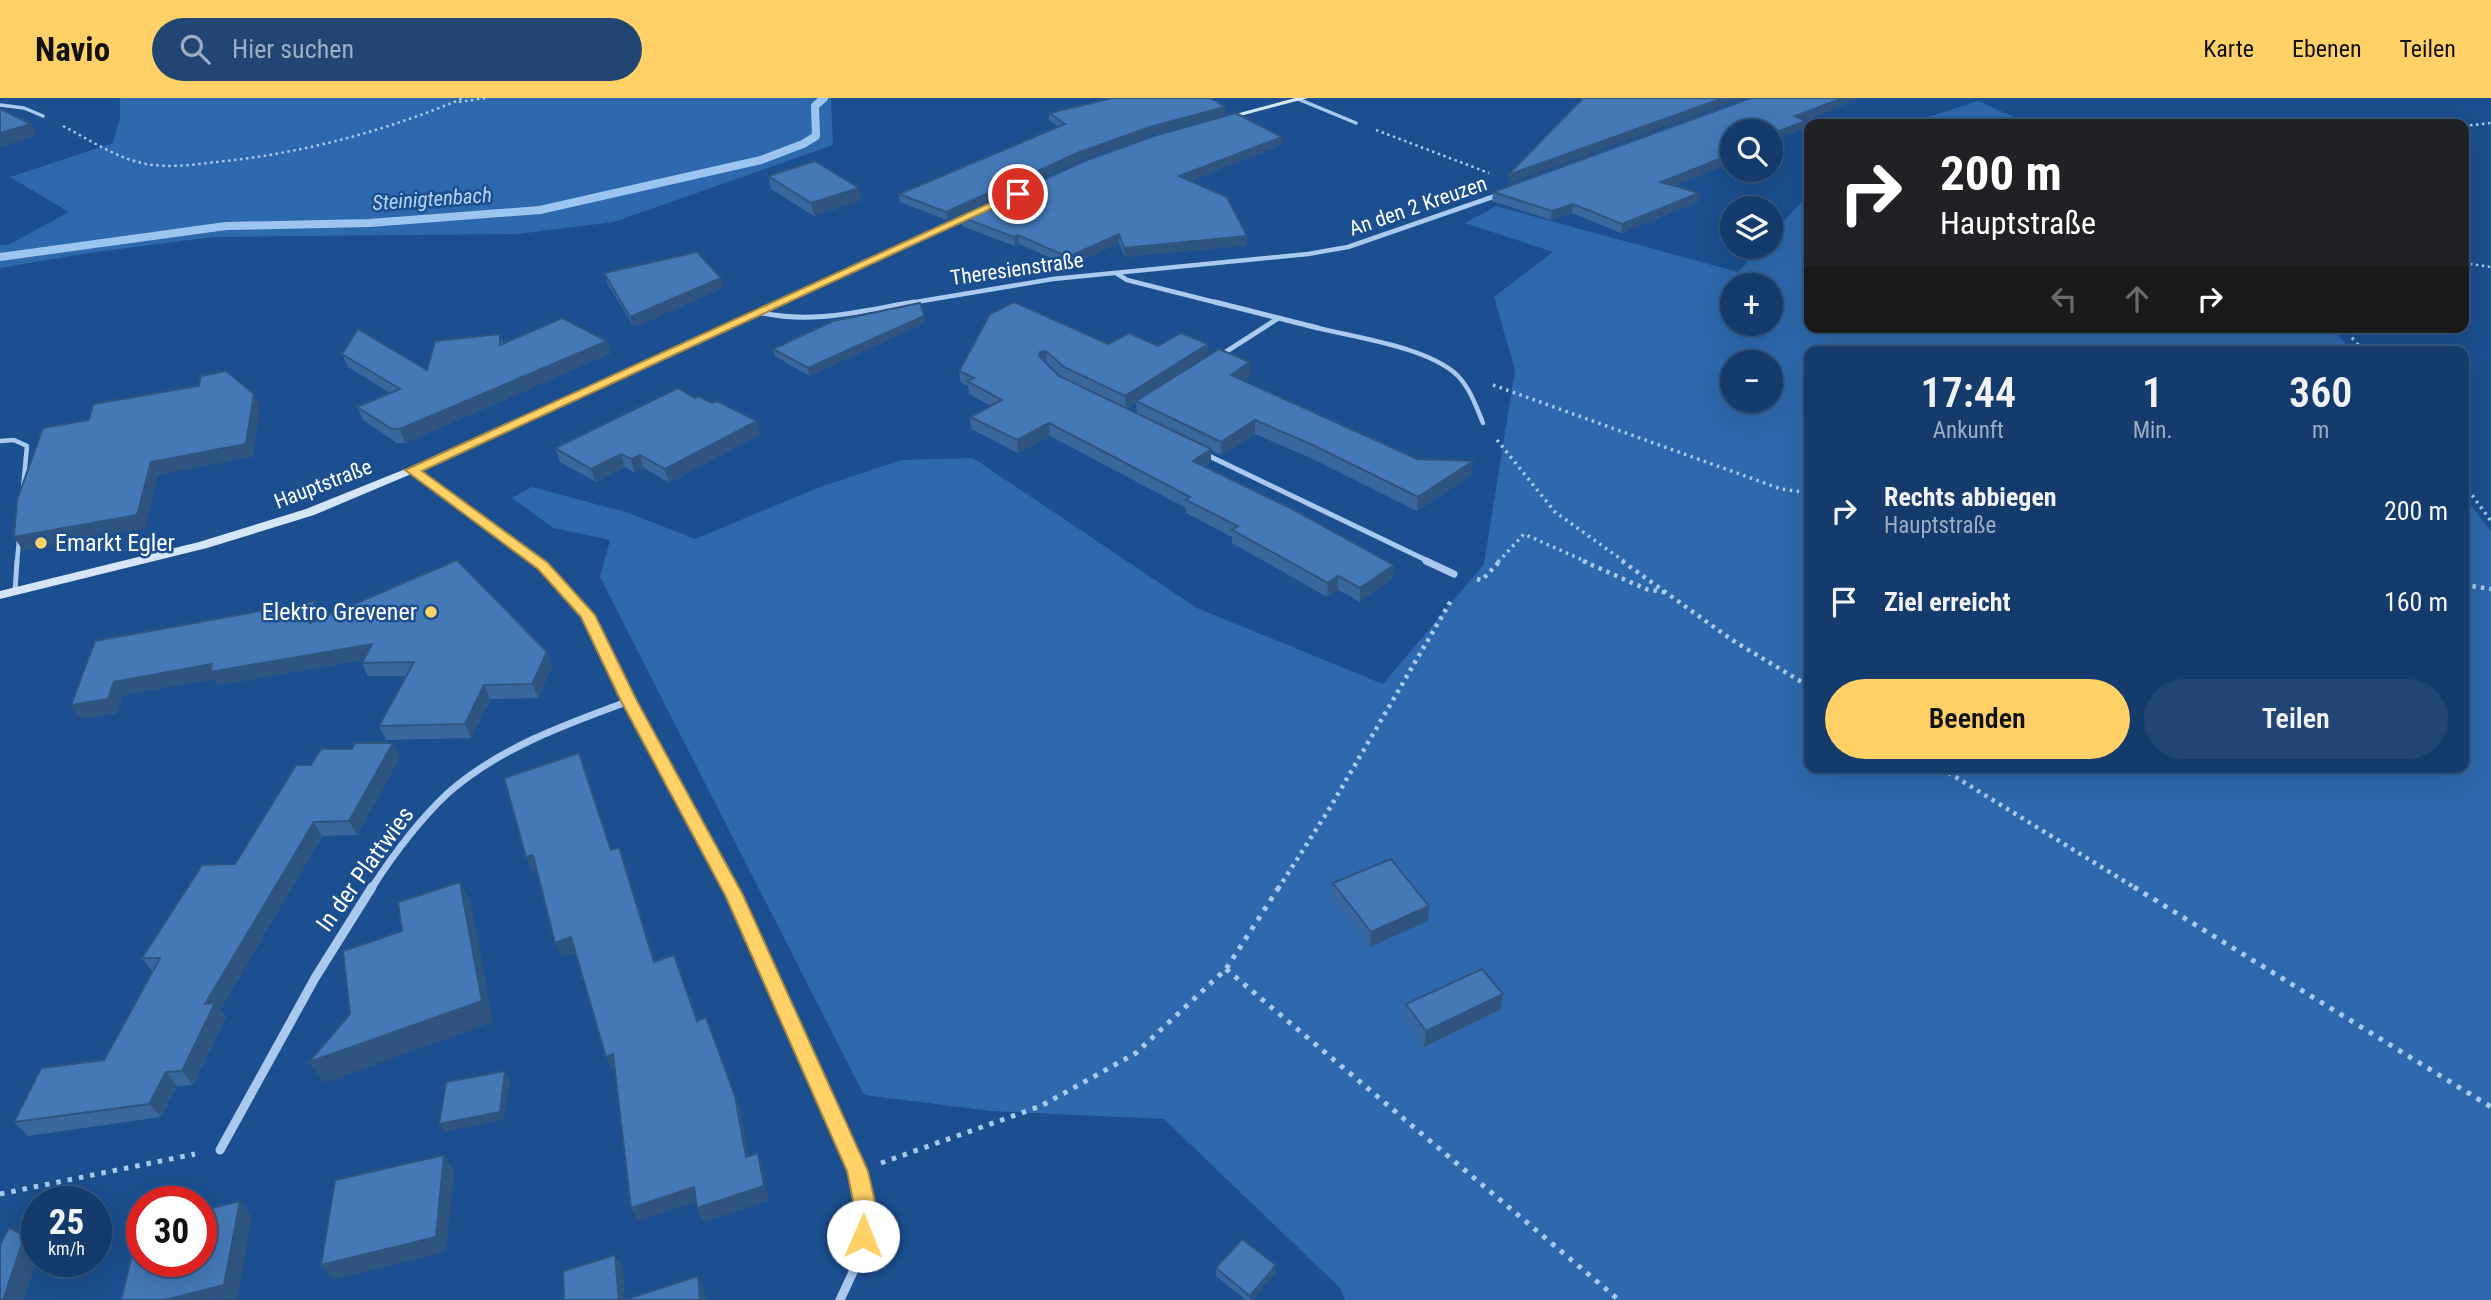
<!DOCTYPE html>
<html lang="de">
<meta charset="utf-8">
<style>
:root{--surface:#143b6b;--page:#214673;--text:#f1f3f6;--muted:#9dadc1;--line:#33557e;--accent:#ffd166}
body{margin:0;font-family:"Roboto Condensed",sans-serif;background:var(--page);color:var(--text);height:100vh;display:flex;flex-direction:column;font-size:26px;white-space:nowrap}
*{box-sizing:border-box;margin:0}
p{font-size:23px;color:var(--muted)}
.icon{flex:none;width:38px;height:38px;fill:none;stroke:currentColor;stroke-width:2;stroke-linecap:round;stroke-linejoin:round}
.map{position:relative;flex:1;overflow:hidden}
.side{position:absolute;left:1804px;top:248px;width:665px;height:427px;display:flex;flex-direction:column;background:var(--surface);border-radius:14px;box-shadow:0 7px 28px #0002,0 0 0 2px var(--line)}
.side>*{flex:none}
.top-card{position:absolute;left:1804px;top:21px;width:665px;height:214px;border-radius:14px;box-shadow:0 7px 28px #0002,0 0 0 2px var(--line);background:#202124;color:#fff;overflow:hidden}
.controls{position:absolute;left:1720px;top:21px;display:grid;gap:14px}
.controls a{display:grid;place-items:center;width:63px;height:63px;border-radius:50%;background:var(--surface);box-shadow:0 7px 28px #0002,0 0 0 2px var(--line);font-size:35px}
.speed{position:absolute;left:21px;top:1088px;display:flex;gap:14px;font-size:35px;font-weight:700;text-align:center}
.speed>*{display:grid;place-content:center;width:91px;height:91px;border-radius:50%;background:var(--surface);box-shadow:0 7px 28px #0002,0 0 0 2px var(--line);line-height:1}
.speed small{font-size:18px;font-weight:400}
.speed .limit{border:10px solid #d22;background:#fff;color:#111}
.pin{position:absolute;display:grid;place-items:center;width:60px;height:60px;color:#fff;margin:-30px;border:4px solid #fff;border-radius:50%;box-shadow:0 2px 7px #0007}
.me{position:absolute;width:77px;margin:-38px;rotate:1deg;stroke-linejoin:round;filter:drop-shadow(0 0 5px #0008)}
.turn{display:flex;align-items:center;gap:24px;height:147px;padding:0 21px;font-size:32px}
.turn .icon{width:91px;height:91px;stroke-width:2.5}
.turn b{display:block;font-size:49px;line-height:60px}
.lanes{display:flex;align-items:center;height:66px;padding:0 21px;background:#0003;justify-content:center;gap:35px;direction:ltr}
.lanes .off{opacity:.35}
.eta{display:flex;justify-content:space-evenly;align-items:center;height:119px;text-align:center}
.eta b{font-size:42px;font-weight:600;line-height:49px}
.button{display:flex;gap:14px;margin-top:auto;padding:14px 21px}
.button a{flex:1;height:80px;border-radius:42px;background:var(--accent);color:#111;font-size:28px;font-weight:600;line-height:80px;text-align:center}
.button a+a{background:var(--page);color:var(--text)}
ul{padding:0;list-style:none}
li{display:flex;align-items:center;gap:21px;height:91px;padding:0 21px}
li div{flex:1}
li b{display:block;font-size:26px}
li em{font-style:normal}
header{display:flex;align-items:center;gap:42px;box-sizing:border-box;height:98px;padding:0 35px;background:var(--accent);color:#111}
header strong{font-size:33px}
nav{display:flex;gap:38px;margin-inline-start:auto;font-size:24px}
.search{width:490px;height:63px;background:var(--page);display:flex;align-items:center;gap:18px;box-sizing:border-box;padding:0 24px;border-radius:38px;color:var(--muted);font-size:26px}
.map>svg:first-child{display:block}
.green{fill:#2e69ad;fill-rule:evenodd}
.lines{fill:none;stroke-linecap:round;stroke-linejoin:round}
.stream{stroke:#9cc4f0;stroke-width:8}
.path-far3{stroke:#a9c9ee;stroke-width:2.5;stroke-dasharray:2.5 3.5;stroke-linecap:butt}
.path-far2{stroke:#a9c9ee;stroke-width:3.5;stroke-dasharray:2.5 4.5;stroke-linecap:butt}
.path-far1{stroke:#a9c9ee;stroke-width:4.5;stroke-dasharray:3.5 5;stroke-linecap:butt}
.path{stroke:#a9c9ee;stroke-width:5;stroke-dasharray:4.5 7;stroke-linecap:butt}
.service-far2{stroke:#a9c9ee;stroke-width:3.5}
.service-far1{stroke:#a9c9ee;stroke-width:4.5}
.service{stroke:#a9c9ee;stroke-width:5}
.minor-far3{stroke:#a9c9ee;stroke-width:4.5}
.minor-far2{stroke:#a9c9ee;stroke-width:5}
.minor-far1{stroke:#a9c9ee;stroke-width:7}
.minor{stroke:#a9c9ee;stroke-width:9}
.secondary{fill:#d6e6fa;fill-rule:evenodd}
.wall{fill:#3a679d;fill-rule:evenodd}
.shaded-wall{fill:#305480}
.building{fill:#4478b7;stroke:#305480;stroke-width:2}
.route{fill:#ffd166;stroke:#a68842;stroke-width:2}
.poi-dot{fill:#ffd166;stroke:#1b4f8f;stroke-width:2.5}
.labels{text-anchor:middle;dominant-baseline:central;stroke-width:5;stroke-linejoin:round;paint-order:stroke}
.far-water-label{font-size:21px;font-style:italic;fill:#b5d3f5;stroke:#1b4f8f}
.far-street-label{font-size:21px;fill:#fff;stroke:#1b4f8f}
.poi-label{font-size:24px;fill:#fff;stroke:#1b4f8f;text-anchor:start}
.street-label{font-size:24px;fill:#fff;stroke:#1b4f8f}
</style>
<header>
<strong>Navio</strong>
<div class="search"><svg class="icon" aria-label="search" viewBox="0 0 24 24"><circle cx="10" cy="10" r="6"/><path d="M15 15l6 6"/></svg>Hier suchen</div>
<nav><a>Karte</a><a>Ebenen</a><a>Teilen</a></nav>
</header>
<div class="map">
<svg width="2491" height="1202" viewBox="0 0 2491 1202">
<rect width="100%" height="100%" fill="#1b4f8f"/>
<g class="green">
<path d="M120 0H831L833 47 614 124 518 136 213 139 88 155 0 170V147H8L69 114 10 79 113 45 120 19Z"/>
<path d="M1978 3 2030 26H1907Z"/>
<path d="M1809 96 1810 229H2332L2352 254H1810V670H2464V398L2491 434V1202H1345L1340 1190 1164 1021 991 1013 864 997 600 479 610 442 553 430 512 400 532 389 629 415 695 441 820 389 901 362 973 360 1197 510 1383 586 1484 466 1515 272 1494 199 1553 154 1465 125 1496 108 1738 174 1761 149H1771V137ZM1732 187H1771V226H1732ZM1732 264H1771V303H1732Z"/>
</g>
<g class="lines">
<path class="stream" d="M0 159 226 128 370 125 540 112 761 62 803 46 816 38 815 8 824 0"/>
<g class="path-far3">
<path d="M459 4 486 0"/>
<path d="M63 28C90 42 116 60 146 66 168 70 193 67 215 64 301 56 385 33 464 0"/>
<path d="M2464 28 2491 25"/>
<path d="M1376 32 1489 75"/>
<path d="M2464 165 2491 169"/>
</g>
<g class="path-far2">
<path d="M2343 229 2364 254"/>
<path d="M1493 287 1781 391 1810 395"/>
<path d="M1497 342 1555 414 1625 464"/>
<path d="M2464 386 2491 423"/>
<path d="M1498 464 1524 436 1587 464"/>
</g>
<g class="path-far1">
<path d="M1583 463 1646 491 1668 495"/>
<path d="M1622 463 1732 542 1810 589"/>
<path d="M1477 481 1482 482 1500 463"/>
<path d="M2464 487 2491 491"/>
<path d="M1941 670 2137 791"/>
<path d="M1278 791 1328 713 1452 501"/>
</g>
<g class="path">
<path d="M2134 789 2491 1009"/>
<path d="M1226 871 1619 1202"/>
<path d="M881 1065 1041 1008 1136 955 1226 871 1279 789"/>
<path d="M0 1096 195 1056"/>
</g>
<g class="service-far2">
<path d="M1298 1 1356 25"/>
<path d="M0 7 24 10 43 18"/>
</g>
<g class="service-far1">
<path d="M1318 230C1357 240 1427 249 1457 277 1470 290 1476 308 1483 325"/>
<path d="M0 343 14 342 27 348 23 390"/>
<path d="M17 464 19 442"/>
</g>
<path class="service" d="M15 493 17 463"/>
<g class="minor-far3">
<path d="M1116 175 1127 182 1222 206"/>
<path d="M904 206 1053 181 1308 156 1348 149 1501 96"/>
</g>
<g class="minor-far2">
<path d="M1215 204 1318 230"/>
<path d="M758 214C812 227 861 213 914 204"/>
<path d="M1221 257 1277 221"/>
<path d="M1205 356 1430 464"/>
<path d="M412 372 538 464"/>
</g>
<g class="minor-far1">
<path d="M536 463 587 517 629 603 731 791"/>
<path d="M1426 463 1454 476"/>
<path d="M371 791C393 757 418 723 448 695 499 650 566 626 629 603"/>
</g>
<g class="minor">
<path d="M730 789 857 1074 867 1117 860 1159 840 1202"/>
<path d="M220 1052 315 880 372 789"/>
</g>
<g class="secondary">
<path d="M1295 0H1308L1221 23 1217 21Z"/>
<path d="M976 111 979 112V116L416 374 314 417 207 450 0 501V493L199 444 306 411 408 370Z"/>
</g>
</g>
<g class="wall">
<path d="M1751 0H1859V1L1805 22 1806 23 1804 31 1732 33V58L1731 65 1673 88 1699 95 1698 104 1621 135 1572 115 1551 122 1492 103 1493 94Z"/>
<path d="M1049 15 1225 16 1150 37 1080 62 947 122 900 104 899 96 1059 29 1049 22Z"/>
<path d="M1282 47 1189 83 1247 147 1125 159 1119 145 1069 168 1019 146 1015 148 962 128 961 119Z"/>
<path d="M768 78 861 102 814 118 771 91Z"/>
<path d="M604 175 723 190 634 229 607 185Z"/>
<path d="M990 216 1108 246 1158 248 1208 258 1250 277 1243 282 1417 361 1473 363 1471 377 1417 413 1313 361 1255 336 1221 357 1211 352V364L1204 369 1394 467 1393 480 1360 504 1338 492 1327 499 1232 445V439L1186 415V410L1050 338 1018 355 971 331 970 319 991 308 969 296 968 288 961 285 959 273ZM1046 265H1047L1064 281 1059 278ZM1136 304 1137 316 1127 311Z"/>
<path d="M925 225 809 278 775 258 773 251Z"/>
<path d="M500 236 503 245 607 243 611 255 405 345H397L363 322 357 309 390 295 348 269 342 256 427 272Z"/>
<path d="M760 336 669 385 644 370 635 375 625 369 596 384 560 364 555 350Z"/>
<path d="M315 503 322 517V520L547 554 552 568 538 600 490 601 471 640 386 642 379 628 407 578H368L362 565 363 562 218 587 214 581 123 597 117 615 80 621 71 607Z"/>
<path d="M400 659 357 737 322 738 220 912 226 919 193 987 177 988 161 1019 28 1038 14 1024 104 962 152 873 142 860 235 766 311 667Z"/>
<path d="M1333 785 1428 823 1370 849 1332 801Z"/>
<path d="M1503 896 1500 912 1424 949 1404 922 1406 906Z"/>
<path d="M1276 1167V1175L1252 1202H1246L1216 1178V1170Z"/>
</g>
<g class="shaded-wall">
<path d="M1723 0H1744L1507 86 1508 77Z"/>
<path d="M1843 0H1859V1L1793 27 1795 18Z"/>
<path d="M1225 9V16L1150 37 1080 62 947 122 946 114 1080 54 1150 29Z"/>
<path d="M1806 23 1804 31 1771 43V36Z"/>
<path d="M31 26 37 37 0 49V35Z"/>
<path d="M1282 39V47L1179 87V78Z"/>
<path d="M1732 49 1731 65 1660 93 1661 84 1724 53Z"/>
<path d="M859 90 861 102 814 118 811 105Z"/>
<path d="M1699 95 1698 104 1621 135 1622 126Z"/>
<path d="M1573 106 1572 115 1551 122 1552 113Z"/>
<path d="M1119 136V145L1069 168 1068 159Z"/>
<path d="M1018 137 1019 146 1015 148 1014 139Z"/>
<path d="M1247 138V147L1125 159 1124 150Z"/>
<path d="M721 180 723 190 634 229 630 219Z"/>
<path d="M924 218 925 225 809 278 808 270Z"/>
<path d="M607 243 611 255 405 345 400 331Z"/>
<path d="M1208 246V259L1136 303V304L1126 311 1125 298Z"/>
<path d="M1046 253 1047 265 1042 266 1039 258 1040 254Z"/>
<path d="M1250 264V277L1231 290V277Z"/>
<path d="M254 296 260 309 253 359 158 377 145 430 23 453 14 439 151 364Z"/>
<path d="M1255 322V336L1221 357V344Z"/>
<path d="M757 323 760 336 669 385 665 371Z"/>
<path d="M1049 325 1050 338 1018 355 1017 342Z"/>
<path d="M1211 351V364L1193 376V363Z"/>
<path d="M621 356 625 369 596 384 591 371Z"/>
<path d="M640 357 644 370 635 375 631 361Z"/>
<path d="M1473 363 1471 377 1417 413 1418 399Z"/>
<path d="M1394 467 1393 480 1360 504V490Z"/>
<path d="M1338 478V492L1327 499 1328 485Z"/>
<path d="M315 503 322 517 317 539 310 525Z"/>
<path d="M372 546 379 559 218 587 214 581 123 597 117 615 80 621 71 607 114 584 212 566Z"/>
<path d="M547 554 552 568 538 600 532 586Z"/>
<path d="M484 587 490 601 471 640 465 626Z"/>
<path d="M393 645 400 659 357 737 349 723Z"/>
<path d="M579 655 585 670 617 766 611 752Z"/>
<path d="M314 724 322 738 220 912 226 919 193 987 182 973 205 906Z"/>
<path d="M619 749 625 764 660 879 654 864Z"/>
<path d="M533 757 539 771 533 774 526 759Z"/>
<path d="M460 784 471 805 493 924 324 985 309 964Z"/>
<path d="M1429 808 1428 823 1370 849 1371 834Z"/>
<path d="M571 839 578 854 562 859 555 845Z"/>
<path d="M1503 896 1500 912 1424 949 1426 933Z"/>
<path d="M712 934 741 1012 751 1073 746 1059Z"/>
<path d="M613 956 620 971 613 974 606 959Z"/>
<path d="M505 973 510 981 504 1022 444 1034 439 1026Z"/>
<path d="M166 974 177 988 161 1019 149 1006Z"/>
<path d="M758 1055 763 1069 769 1102 703 1124 697 1110Z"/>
<path d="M444 1057 454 1073 446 1154 333 1182 321 1167Z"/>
<path d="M694 1089 700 1103 638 1123 631 1110Z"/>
<path d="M240 1103 252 1119 237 1201 165 1202Z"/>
<path d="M25 1137 37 1149V1162L24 1202H3Z"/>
<path d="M615 1157 623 1170 625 1202H619Z"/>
<path d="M1276 1167V1175L1252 1202H1250V1198Z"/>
<path d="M698 1178 704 1191 706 1202H700Z"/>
</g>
<g class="building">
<path d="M1113 0H1211L1225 9 1150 29 1080 54 946 114 899 96 1065 26 1049 15Z"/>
<path d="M1583 0H1723L1508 77Z"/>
<path d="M1751 0H1843L1795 18 1806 23 1771 36V33H1732V49L1724 53 1732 56 1661 84 1699 95 1622 126 1573 106 1552 113 1493 94Z"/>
<path d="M0 11 31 26 0 35Z"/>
<path d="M1236 15 1282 39 1179 78 1227 99 1247 138 1124 150 1119 136 1068 159 1018 137 1014 139 961 119 1087 62 1157 37Z"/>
<path d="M815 63 859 90 811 105 768 78Z"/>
<path d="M697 154 721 180 630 219 604 175Z"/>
<path d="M1014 204 1108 246 1129 235 1158 248 1181 235 1208 246 1125 298 1064 269 1046 253 1040 254 1039 258 1059 278 1211 351 1193 363 1296 413 1394 467 1360 490 1338 478 1328 485 1232 432 1238 428 1186 402 1190 399 1049 325 1017 342 970 319 1002 302 967 283 974 280 959 273 990 216Z"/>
<path d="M920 205 924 218 808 270 773 251 833 223Z"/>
<path d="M562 220 607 243 400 331H392L357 309 400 291 342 256 358 231 427 272 435 243 500 236V247Z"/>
<path d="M1219 251 1250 264 1231 277 1417 361 1473 363 1418 399 1313 347 1255 322 1221 344 1136 303Z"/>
<path d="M226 273 254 296 246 346 151 364 137 417 14 439 17 402 43 330 89 322 93 306 199 288 201 278Z"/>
<path d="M678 290 695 300 698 298 712 305 717 303 757 323 665 371 640 357 631 361 621 356 591 371 555 350Z"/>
<path d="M457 462 547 554 532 586 484 587 465 626 379 628 414 564 362 565 372 546 210 574 212 566 114 584 108 601 71 607 95 543 315 503 310 525Z"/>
<path d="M355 645H393L349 723 314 724 205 906 215 905 182 973 166 974 149 1006 14 1024 41 970 104 962 160 860H142L202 767 235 766 296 667H311L321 651H352Z"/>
<path d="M579 655 611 752 619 749 654 864 674 857 697 923 706 919 735 998 746 1059 758 1055 764 1088 697 1110 694 1089 631 1110 613 956 606 959 571 839 555 845 533 757 526 759 504 680Z"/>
<path d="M1391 761 1429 808 1371 834 1333 785Z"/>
<path d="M460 784 482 903 309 964 350 916 343 853 402 833 398 804Z"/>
<path d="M1482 871 1503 896 1426 933 1406 906Z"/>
<path d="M505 973 500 1014 439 1026 446 984Z"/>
<path d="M444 1057 436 1139 321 1167 335 1082Z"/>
<path d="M240 1103 224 1187 165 1202H121L139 1128 142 1127V1164H201V1113Z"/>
<path d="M9 1130 25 1137 3 1202H0V1147Z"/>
<path d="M1242 1141 1276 1167 1250 1198 1216 1170Z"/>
<path d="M615 1157 619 1202H564L563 1173Z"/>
<path d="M698 1178 700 1202H624Z"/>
</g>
<path class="route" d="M1014 94 1023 96 422 373 548 465 595 517 637 603 743 797 868 1073 878 1117 871 1145 863 1148 856 1145 852 1138 856 1117 847 1073 725 797 621 603 581 519 538 471 405 372Z"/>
<g class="poi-dot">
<circle cx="41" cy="445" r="7"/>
<circle cx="431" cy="514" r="7"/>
</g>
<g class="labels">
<g class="far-water-label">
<text transform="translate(432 101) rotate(-4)">Steinigtenbach</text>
</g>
<g class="far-street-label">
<text transform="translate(1418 108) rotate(-19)">An den 2 Kreuzen</text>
<text transform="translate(1017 171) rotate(-8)">Theresienstraße</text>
<text transform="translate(323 386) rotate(-21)">Hauptstraße</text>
</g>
<g class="poi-label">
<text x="55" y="445">Emarkt Egler</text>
<text x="417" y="514" text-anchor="end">Elektro Grevener</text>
</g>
<g class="street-label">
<text transform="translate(365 771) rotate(-54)">In der Plattwies</text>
</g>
</g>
</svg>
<div class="controls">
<a><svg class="icon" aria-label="search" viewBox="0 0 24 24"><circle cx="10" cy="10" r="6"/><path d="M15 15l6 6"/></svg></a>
<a><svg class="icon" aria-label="layers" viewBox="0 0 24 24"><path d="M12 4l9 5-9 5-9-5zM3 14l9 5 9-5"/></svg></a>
<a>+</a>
<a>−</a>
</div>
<div class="speed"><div>25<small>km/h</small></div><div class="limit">30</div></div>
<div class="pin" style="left:1018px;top:96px;background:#d93025"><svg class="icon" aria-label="arrive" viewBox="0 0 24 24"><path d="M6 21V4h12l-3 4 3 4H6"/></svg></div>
<svg class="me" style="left:863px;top:1138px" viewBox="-20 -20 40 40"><circle r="19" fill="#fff"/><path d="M0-13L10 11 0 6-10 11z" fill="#ffd166"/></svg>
<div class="top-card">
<div class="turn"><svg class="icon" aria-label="right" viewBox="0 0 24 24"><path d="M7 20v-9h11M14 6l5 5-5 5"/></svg><div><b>200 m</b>Hauptstraße</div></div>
<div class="lanes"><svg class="icon off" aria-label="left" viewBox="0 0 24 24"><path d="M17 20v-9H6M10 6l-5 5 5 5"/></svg><svg class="icon off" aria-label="ahead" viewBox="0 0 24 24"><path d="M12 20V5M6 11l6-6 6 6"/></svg><svg class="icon" aria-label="right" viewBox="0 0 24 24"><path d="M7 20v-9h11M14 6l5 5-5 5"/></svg></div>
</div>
<section class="side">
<div class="eta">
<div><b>17:44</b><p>Ankunft</p></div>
<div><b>1</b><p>Min.</p></div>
<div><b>360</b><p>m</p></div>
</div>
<ul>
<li><svg class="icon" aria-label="right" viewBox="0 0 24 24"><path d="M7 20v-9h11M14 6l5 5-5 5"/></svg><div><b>Rechts abbiegen</b><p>Hauptstraße</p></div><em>200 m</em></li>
<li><svg class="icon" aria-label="arrive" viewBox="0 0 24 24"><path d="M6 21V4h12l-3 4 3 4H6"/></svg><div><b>Ziel erreicht</b></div><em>160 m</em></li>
</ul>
<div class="button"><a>Beenden</a><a>Teilen</a></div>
</section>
</div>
